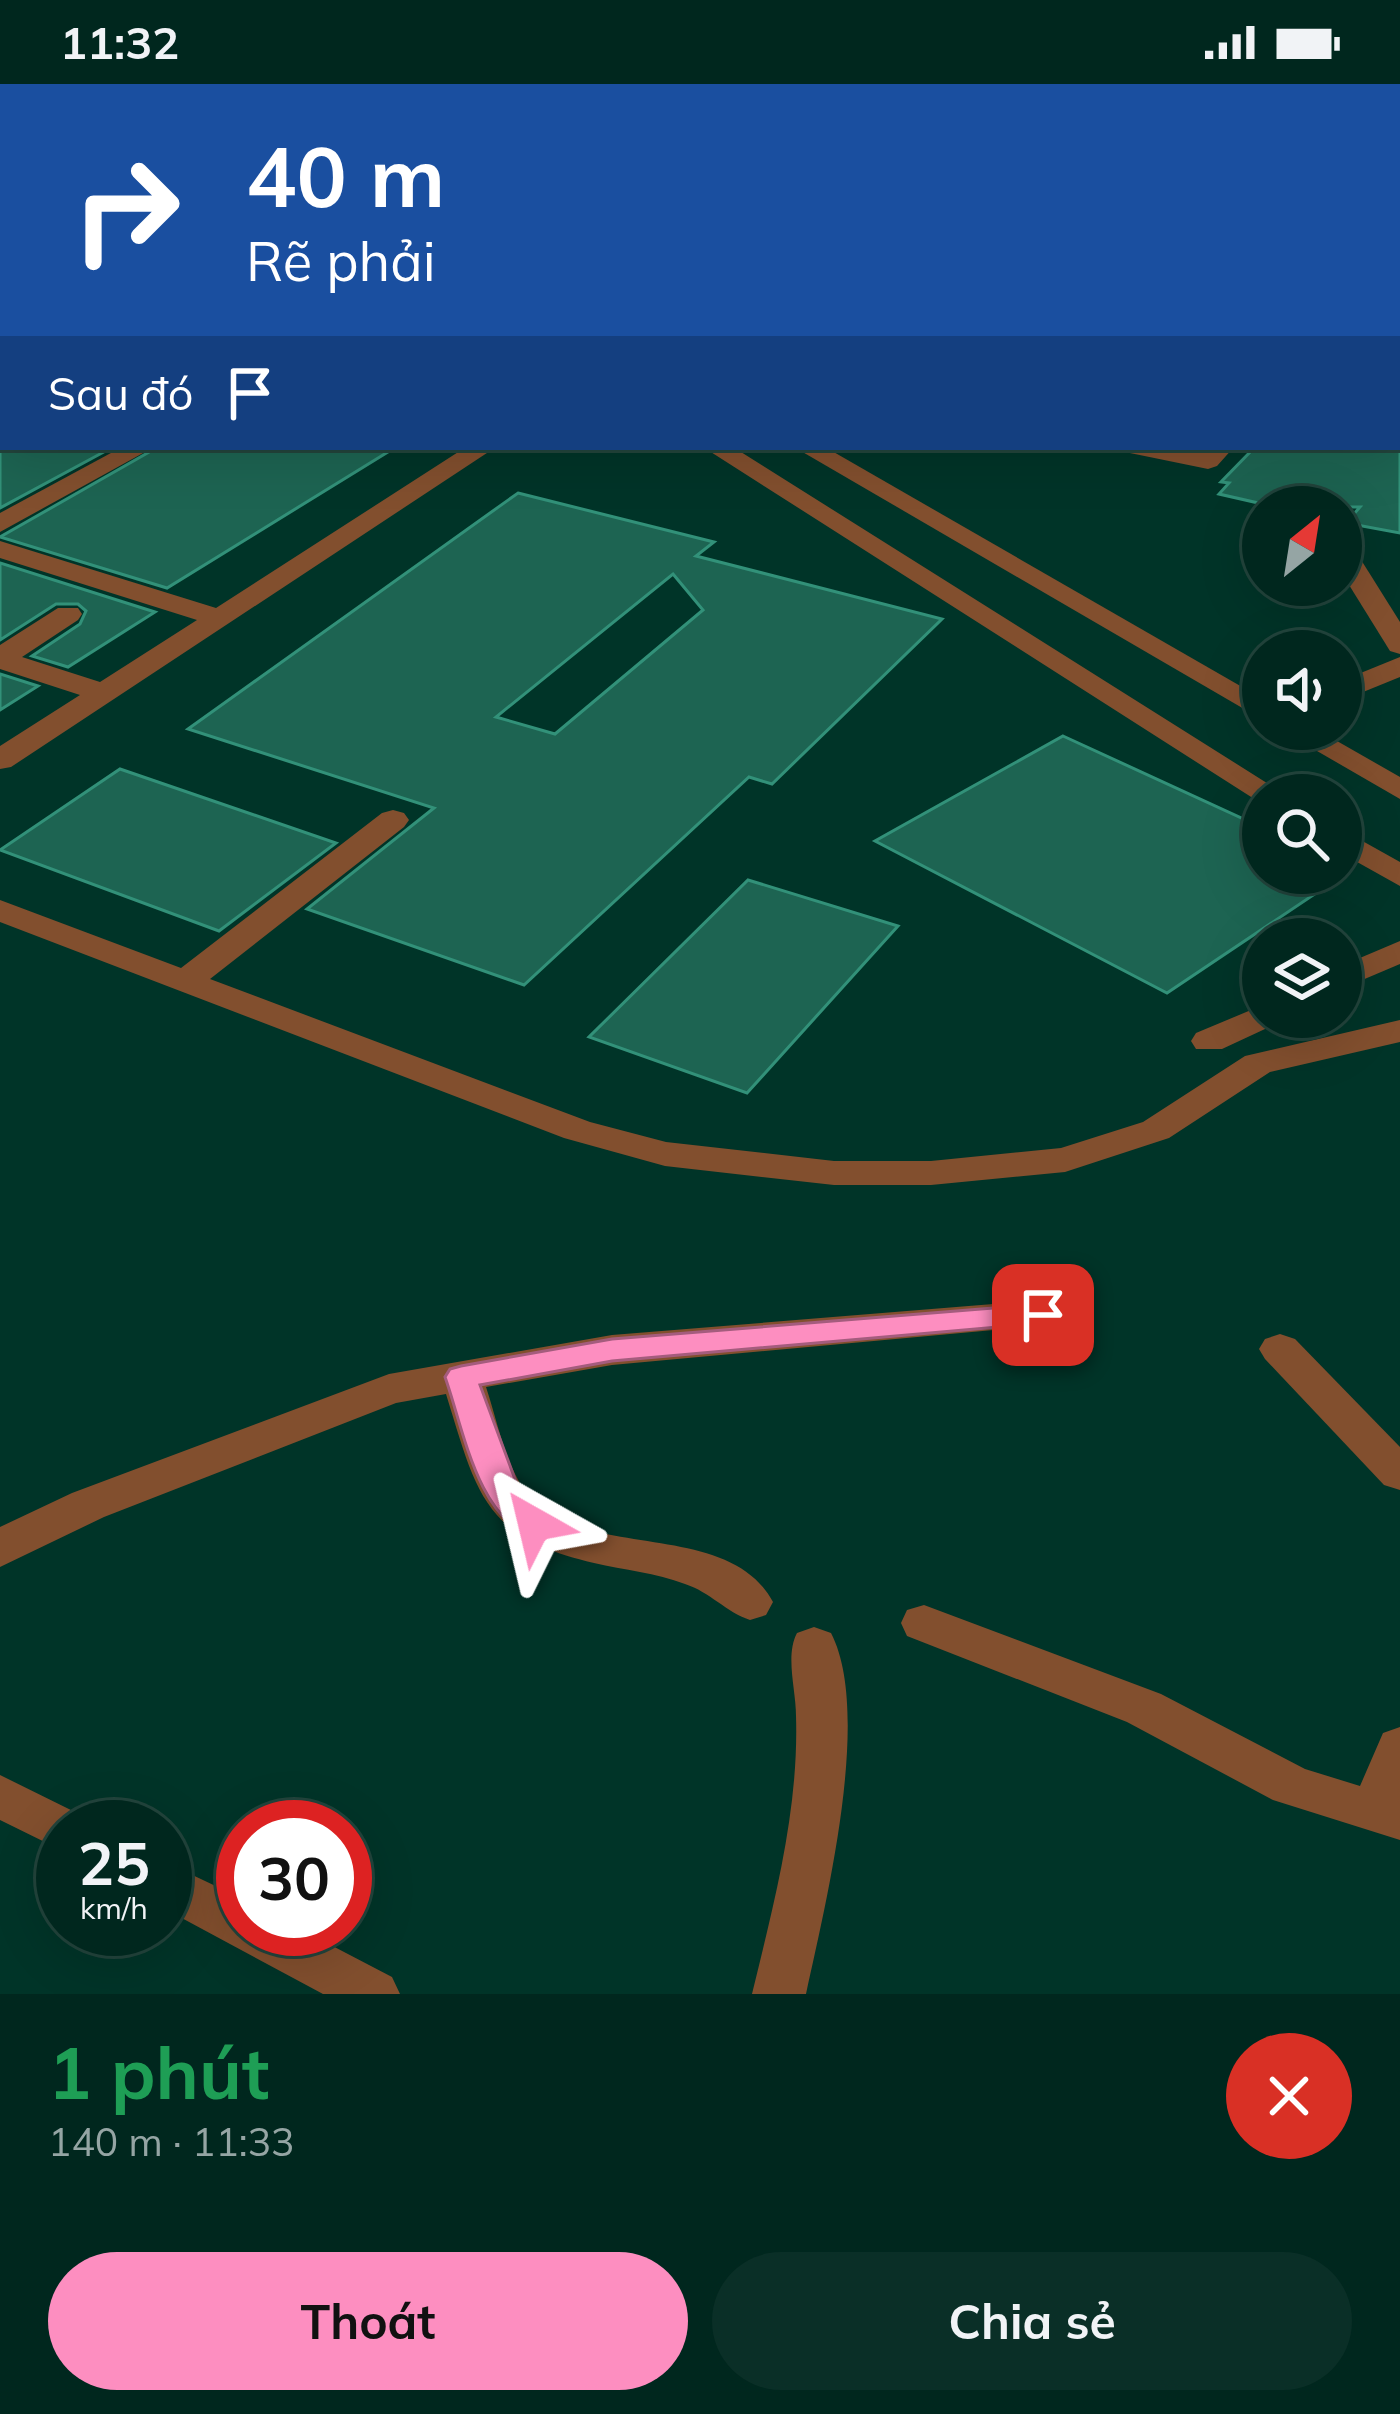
<!DOCTYPE html>
<html lang="vi">
<meta charset="utf-8">
<style>
:root{--surface:#00271e;--page:#0a2f27;--text:#f1f3f6;--muted:#95a5a4;--line:#22443c;--accent:#fd8ec0}
body{margin:0;font-family:Mulish,sans-serif;background:var(--page);color:var(--text);height:100vh;display:flex;flex-direction:column;font-size:45px;white-space:nowrap}
*{box-sizing:border-box;margin:0}
p{font-size:39px;color:var(--muted)}
.icon{flex:none;width:66px;height:66px;fill:none;stroke:currentColor;stroke-width:2;stroke-linecap:round;stroke-linejoin:round}
.map{position:relative;height:1910px;overflow:hidden}
.sheet{display:flex;flex-direction:column;background:var(--surface);flex:1}
.sheet>*{flex:none}
.hud{position:absolute;left:0px;top:0px;width:1401px;height:366px;box-shadow:0 12px 48px #0002,0 0 0 3px var(--line);background:#1a4fa0;color:#fff;overflow:hidden}
.needle{width:78px;rotate:30deg}
.fabs{position:absolute;left:1242px;top:402px;display:grid;gap:24px}
.fabs a{display:grid;place-items:center;width:120px;height:120px;border-radius:50%;background:var(--surface);box-shadow:0 12px 48px #0002,0 0 0 3px var(--line);font-size:60px}
.speed{position:absolute;left:36px;top:1716px;display:flex;gap:24px;font-size:60px;font-weight:700;text-align:center}
.speed>*{display:grid;place-content:center;width:156px;height:156px;border-radius:50%;background:var(--surface);box-shadow:0 12px 48px #0002,0 0 0 3px var(--line);line-height:1}
.speed small{font-size:30px;font-weight:400}
.speed .limit{border:18px solid #d22;background:#fff;color:#111}
.pin{position:absolute;display:grid;place-items:center;width:102px;height:102px;color:#fff;margin:-51px;border-radius:24px;box-shadow:0 6px 18px #0006}
.me{position:absolute;width:132px;margin:-66px;rotate:323deg;stroke-linejoin:round;filter:drop-shadow(0 0 9px #0008)}
.turn{display:flex;align-items:center;gap:42px;height:252px;padding:0 48px;font-size:54px}
.turn .icon{width:156px;height:156px;stroke-width:2.5}
.turn b{display:block;font-size:84px;line-height:102px}
.then{display:flex;align-items:center;height:114px;padding:0 48px;background:#0003;gap:24px;font-size:45px}
.round{display:grid;place-items:center;flex:none;width:126px;height:126px;border-radius:63px;background:var(--page)}
.headline{display:flex;align-items:center;justify-content:space-between;height:204px;padding:0 48px}
h1{font-size:72px;font-weight:700;line-height:90px;color:#1e9e55}
.action{display:flex;gap:24px;margin-top:auto;padding:24px 48px}
.action a{flex:1;height:138px;border-radius:72px;background:var(--accent);color:#111;font-size:48px;font-weight:700;line-height:138px;text-align:center}
.action a+a{background:var(--page);color:var(--text)}
.status{display:flex;justify-content:space-between;align-items:center;height:84px;padding:0 60px;background:var(--surface);direction:ltr}
.status svg{height:33px;fill:currentColor}
.map>svg:first-child{display:block}
.building{fill:#1d6452;stroke:#329179;stroke-width:3;fill-rule:evenodd}
.lines{fill:none;stroke-linecap:round;stroke-linejoin:round}
.minor{fill:#824f2e;fill-rule:evenodd}
.route{fill:#fd8ec0;stroke:#a45c7d;stroke-width:3}
</style>
<div class="status"><b>11:32</b><svg viewBox="0 0 49 12"><path d="M0 12V9h3v3zM5 12V6h3v6zM10 12V3h3v9zM15 12V0h3v12zM26 1h20v11H26zM47 4h2v5h-2z"/></svg></div>
<div class="map">
<svg width="1400" height="1910" viewBox="0 0 1400 1910">
<rect width="100%" height="100%" fill="#003428"/>
<g class="building">
<path d="M0 363H113L0 424Z"/>
<path d="M158 363H396L167 504 0 453Z"/>
<path d="M1255 363H1400V449L1346 439 1360 423H1276L1219 410 1229 399 1221 398Z"/>
<path d="M518 409 714 458 696 472 942 535 772 700 749 693 524 901 307 825 434 724 188 645ZM673 490 703 526 555 650 496 633Z"/>
<path d="M0 479 155 528 68 583 32 572 80 540 86 527 78 520H56L0 556Z"/>
<path d="M0 590 38 602 0 626Z"/>
<path d="M1063 652 1263 744V789H1346L1167 909 875 757Z"/>
<path d="M120 685 336 759 219 847 0 766Z"/>
<path d="M748 796 898 842 747 1009 589 953Z"/>
</g>
<g class="lines">
<g class="minor">
<path d="M664 0H697L699 3H666Z"/>
<path d="M820 0H853L855 3H822Z"/>
<rect x="0" y="10" width="3" height="12"/>
<path d="M3 71V83L0 84V72Z"/>
<rect x="1398" y="123" width="2" height="12"/>
<path d="M1400 170V185L1398 186V171Z"/>
<path d="M0 184 3 185V199L0 198Z"/>
<path d="M1398 240 1400 241V255L1398 254Z"/>
<path d="M3 245V260L0 261V246Z"/>
<rect x="1398" y="306" width="2" height="14"/>
<path d="M122 363H154L0 448V429Z"/>
<path d="M466 363H496L11 683 0 685V662L80 611 0 585V561L58 524H78L82 530 78 536 22 573 100 598 197 536 0 474V457L216 524Z"/>
<path d="M703 363H733L1286 711H1263V719L1259 718Z"/>
<path d="M794 363H825L1263 615V636Z"/>
<path d="M1121 363 1202 368 1207 363H1234L1217 382 1208 385 1125 368Z"/>
<path d="M1348 469 1358 471 1400 538V570L1390 567 1341 488V471Z"/>
<path d="M1400 573V593L1341 617V597Z"/>
<path d="M1279 645H1316L1400 693V715Z"/>
<path d="M393 726 404 729 409 736 404 743 210 895 590 1038 666 1058 834 1077H931L1061 1064 1143 1038 1245 972 1400 936V958L1270 988 1169 1054 1065 1088 931 1101H834L665 1082 564 1054 0 838V816L181 884 382 729Z"/>
<path d="M1341 745 1400 778V802L1341 769Z"/>
<path d="M1400 857V880L1341 905V882Z"/>
<path d="M1263 921V933H1280L1276 940 1222 965H1196L1191 957 1196 949Z"/>
<path d="M1043 1216 1058 1220 1064 1230 1058 1240 612 1281 486 1303C497 1336 505 1379 525 1407 576 1480 727 1432 773 1518L766 1531 750 1536C726 1528 710 1508 685 1500 656 1489 624 1486 594 1479 483 1453 477 1410 446 1310L396 1319 104 1433 0 1483V1443L72 1409 389 1290 612 1251Z"/>
<path d="M1280 1250 1295 1255 1400 1363V1406L1384 1401 1265 1275 1259 1265 1265 1255Z"/>
<path d="M924 1521 1161 1610 1305 1685 1360 1702 1383 1649 1400 1643V1756L1273 1716 1127 1638 907 1552 901 1539 907 1526Z"/>
<path d="M814 1543 831 1549C873 1630 825 1822 806 1910H752C774 1819 799 1726 796 1632 796 1605 785 1572 797 1549Z"/>
<path d="M0 1691 81 1731 87 1743H63V1767L0 1736Z"/>
<path d="M165 1778 243 1815V1845H300L392 1893 400 1910H323L165 1825Z"/>
</g>
</g>
<path class="route" d="M1043 1220 1054 1223 1058 1231 1054 1238 612 1277 480 1301 519 1406 551 1440 546 1449 534 1453C477 1435 463 1343 445 1293L450 1285 461 1282 612 1255Z"/>
</svg>
<div class="fabs">
<a><svg class="needle" viewBox="-14 -14 28 28"><path d="M0-13l5 13h-10z" fill="#e53935"/><path d="M0 13l5-13h-10z" fill="#95a5a4"/></svg></a>
<a><svg class="icon" aria-label="sound" viewBox="0 0 24 24"><path d="M4 9h4l5-4v14l-5-4H4zM17 9q2 3 0 6"/></svg></a>
<a><svg class="icon" aria-label="search" viewBox="0 0 24 24"><circle cx="10" cy="10" r="6"/><path d="M15 15l6 6"/></svg></a>
<a><svg class="icon" aria-label="layers" viewBox="0 0 24 24"><path d="M12 4l9 5-9 5-9-5zM3 14l9 5 9-5"/></svg></a>
</div>
<div class="speed"><div>25<small>km/h</small></div><div class="limit">30</div></div>
<div class="pin" style="left:1043px;top:1231px;background:#d93025"><svg class="icon" aria-label="arrive" viewBox="0 0 24 24"><path d="M6 21V4h12l-3 4 3 4H6"/></svg></div>
<svg class="me" style="left:534px;top:1440px" viewBox="-20 -20 40 40"><path d="M0-17L14 15 0 8-14 15z" fill="#fd8ec0" stroke="#fff" stroke-width="4"/></svg>
<div class="hud">
<div class="turn"><svg class="icon" aria-label="right" viewBox="0 0 24 24"><path d="M7 20v-9h11M14 6l5 5-5 5"/></svg><div><b>40 m</b>Rẽ phải</div></div>
<div class="then">Sau đó<svg class="icon" aria-label="arrive" viewBox="0 0 24 24"><path d="M6 21V4h12l-3 4 3 4H6"/></svg></div>
</div>
</div>
<section class="sheet">
<div class="headline"><div><h1>1 phút</h1><p>140 m · 11:33</p></div><a class="round" style="background:#d93025;color:#fff"><svg class="icon" aria-label="close" viewBox="0 0 24 24"><path d="M6 6l12 12M18 6L6 18"/></svg></a></div>
<div class="action"><a>Thoát</a><a>Chia sẻ</a></div>
</section>
